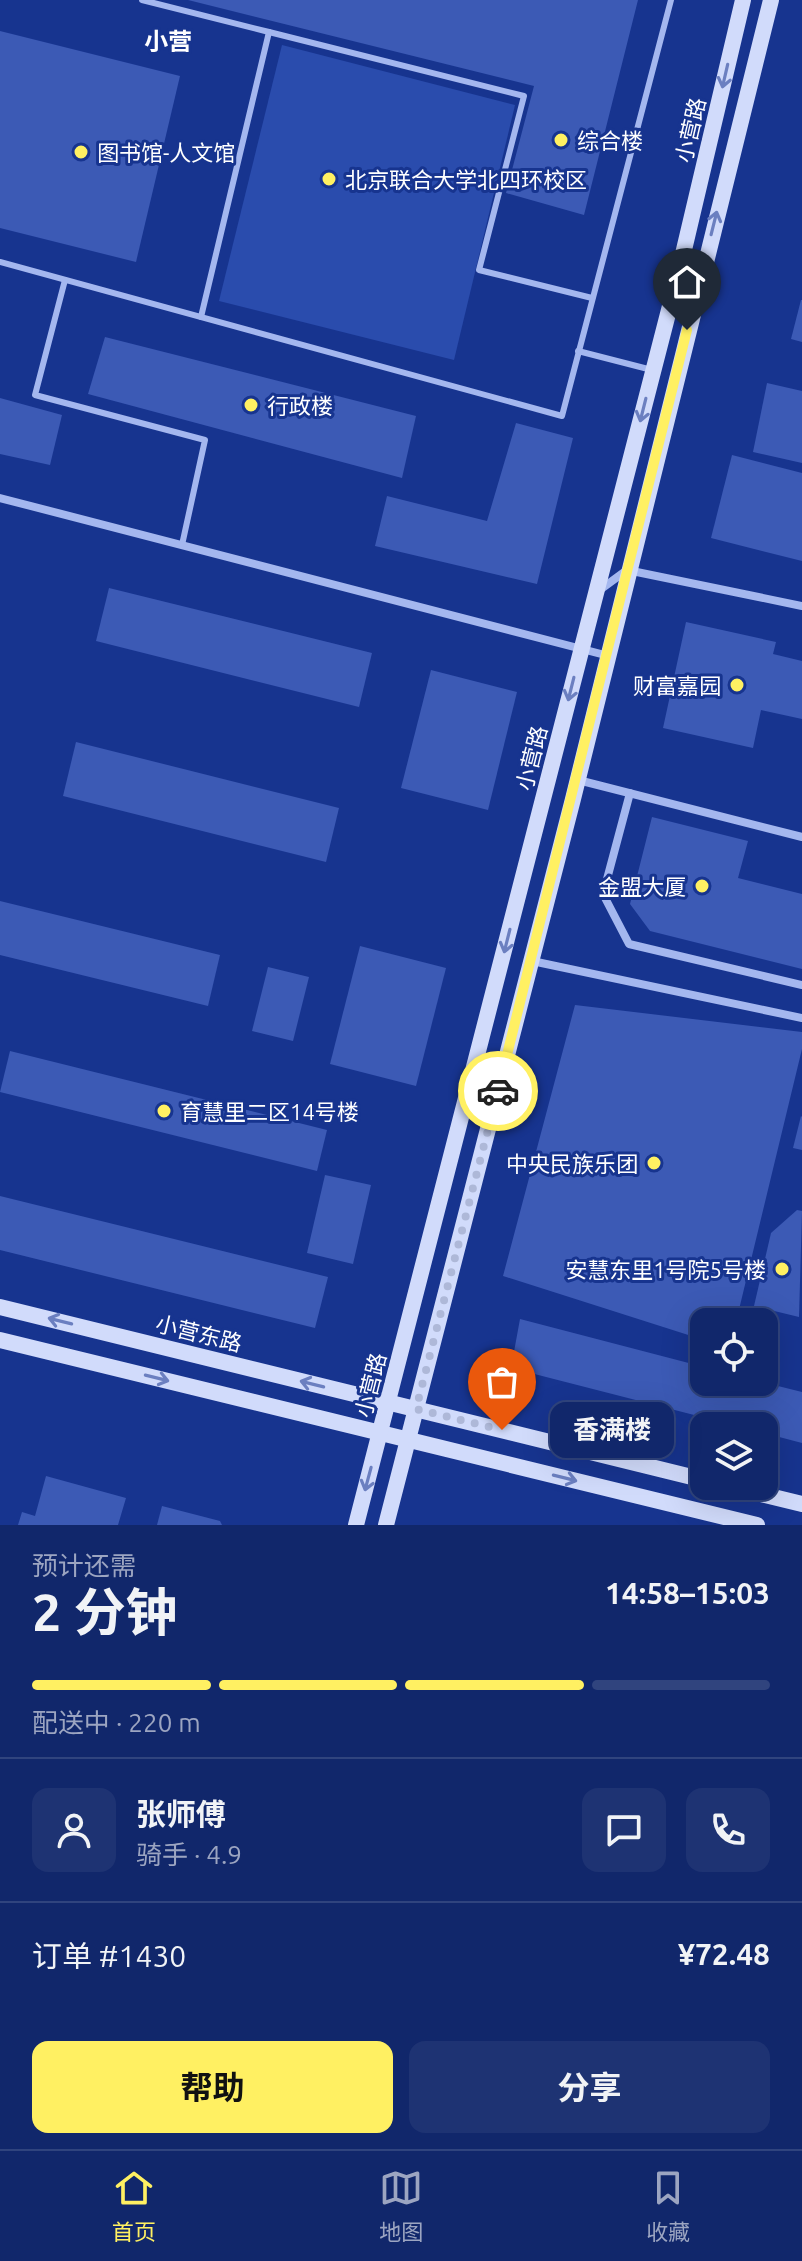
<!DOCTYPE html>
<html lang="zh">
<meta charset="utf-8">
<style>
:root{--surface:#11276b;--page:#1e3373;--text:#f1f3f6;--muted:#9ca5c1;--line:#30447e;--accent:#fff062}
body{margin:0;font-family:Ubuntu,"Noto Sans SC",sans-serif;background:var(--page);color:var(--text);height:100vh;display:flex;flex-direction:column;font-size:30px;white-space:nowrap}
*{box-sizing:border-box;margin:0}
p{font-size:26px;color:var(--muted)}
.icon{flex:none;width:44px;height:44px;fill:none;stroke:currentColor;stroke-width:2;stroke-linecap:round;stroke-linejoin:round}
.map{position:relative;height:1525px;overflow:hidden}
.side{display:flex;flex-direction:column;background:var(--surface);flex:1}
.side>*{flex:none}
.buttons{position:absolute;left:690px;top:1308px;display:grid;gap:16px}
.buttons a{display:grid;place-items:center;width:88px;height:88px;border-radius:16px;background:var(--surface);box-shadow:0 8px 32px #0002,0 0 0 2px var(--line);font-size:40px}
.pin{position:absolute;display:grid;place-items:center;width:68px;height:68px;color:#fff;margin:-82px -34px;border-radius:50% 50% 50% 0;rotate:-45deg;box-shadow:0 0 8px #0007}
.pin .icon{rotate:45deg}
.courier{position:absolute;display:grid;place-items:center;width:80px;height:80px;margin:-40px;border:6px solid #fff062;border-radius:50%;background:#fff;color:#222;box-shadow:0 2px 10px #0007}
.bubble{position:absolute;height:56px;border-radius:16px;background:var(--surface);box-shadow:0 8px 32px #0002,0 0 0 2px var(--line);font-size:26px;font-weight:700;line-height:56px;text-align:center}
.headline em{font-style:normal;font-weight:700}
.headline div{display:flex;flex-direction:column-reverse}
.headline{display:flex;align-items:center;justify-content:space-between;height:136px;padding:0 32px}
h1{font-size:52px;font-weight:700;line-height:60px}
.bar{display:grid;grid-template-columns:repeat(4,1fr);gap:12px 8px;align-content:center;height:96px;padding:0 32px}
.bar i{height:10px;border-radius:6px;background:var(--line)}
.bar .selected{background:var(--accent)}
.bar p{grid-column:span 4}
.line{display:flex;align-items:center;gap:20px;padding:0 32px;border-top:2px solid var(--line)}
.line div{flex:1}
.round{display:grid;place-items:center;flex:none;width:84px;height:84px;border-radius:16px;background:var(--page)}
.primary-button{display:flex;gap:16px;margin-top:auto;padding:16px 32px}
.primary-button a{flex:1;height:92px;border-radius:16px;background:var(--accent);color:#111;font-size:32px;font-weight:700;line-height:92px;text-align:center}
.primary-button a+a{background:var(--page);color:var(--text)}
.tab-bar{display:flex;justify-content:space-around;align-items:center;height:112px;border-top:2px solid var(--line);background:var(--surface);font-size:22px;color:var(--muted)}
.tab-bar a{display:grid;justify-items:center;gap:4px}
.tab-bar .selected{color:var(--accent)}
.map>svg:first-child{display:block}
</style>
<div class="map">
<svg width="802" height="1525" viewBox="0 0 802 1525">
<rect width="100%" height="100%" fill="#17348f"/>
<!-- green -->
<polygon fill="#2a4cad" points="282,45 515,105 454,360 219,301"/>
<!-- building -->
<g fill="#3c5ab5">
<polygon points="188,0 638,0 584,215 506,193 534,86"/>
<polygon points="0,31 180,76 136,262 0,228"/>
<polygon points="801,300 802,300 802,342 791,339"/>
<polygon points="105,337 416,416 402,478 88,394"/>
<polygon points="767,383 802,391 802,463 753,452"/>
<polygon points="0,398 62,415 50,465 0,454"/>
<polygon points="516,423 573,438 537,584 375,546 387,496 487,521"/>
<polygon points="732,455 802,473 802,561 711,538"/>
<polygon points="109,588 372,653 359,707 96,641"/>
<polygon points="686,622 776,642 773,654 802,661 802,719 761,710 753,748 663,728"/>
<polygon points="431,670 517,692 488,810 401,788"/>
<polygon points="76,742 339,808 326,862 63,796"/>
<polygon points="652,817 748,841 738,878 802,894 802,969 650,931 630,904"/>
<polygon points="0,901 220,955 208,1006 0,955"/>
<polygon points="360,946 446,968 416,1086 330,1064"/>
<polygon points="268,967 309,977 293,1041 252,1031"/>
<polygon points="575,1005 802,1032 802,1049 736,1322 704,1322 704,1340 503,1276"/>
<polygon points="10,1051 327,1130 317,1171 0,1092"/>
<polygon points="801,1116 802,1117 802,1150 793,1148"/>
<polygon points="325,1175 371,1185 353,1264 307,1253"/>
<polygon points="0,1196 328,1277 315,1328 0,1250"/>
<polygon points="797,1210 802,1211 799,1317 754,1306 771,1233"/>
<polygon points="520,1319 704,1367 704,1382 762,1382 802,1392 802,1443 764,1433 764,1426 737,1426 511,1368"/>
<polygon points="46,1476 126,1498 118,1525 18,1525 22,1512 35,1516"/>
<polygon points="162,1506 220,1521 222,1525 157,1525"/>
</g>
<g fill="none" stroke-linecap="round" stroke-linejoin="round">
<!-- lane -->
<g stroke="#a4b7ef" stroke-width="6">
<polyline points="142,0 269,32 201,317"/>
<polyline points="269,32 524,96 479,270 592,298"/>
<polyline points="0,262 562,416 671,0"/>
<polyline points="65,280 35,395 205,440 182,545"/>
<polyline points="578,351 652,370"/>
</g>
<!-- street -->
<g stroke="#a4b7ef" stroke-width="8">
<polyline points="0,498 605,655"/>
<polyline points="597,592 627,570 802,606"/>
<polyline points="578,780 802,837"/>
<polyline points="630,793 603,894 629,944 802,985"/>
<polyline points="532,961 802,1018"/>
</g>
<!-- secondary -->
<g stroke="#d1dbfb" stroke-width="16">
<polyline points="0,1307 704,1480"/>
<polyline points="0,1340 757,1525"/>
<polyline points="728,1486 802,1504"/>
<polyline points="356,1525 679,271 743,0"/>
<polyline points="386,1525 573,799 771,0"/>
</g>
</g>
<!-- one-way arrows -->
<defs><path id="oneway-shaft" d="M-6 0H5M1.5-3L5.5 0L1.5 3" fill="none" stroke-width="1.6" stroke-linecap="round" stroke-linejoin="round" transform="scale(2)"/></defs>
<g stroke="#6b7fc0">
<use href="#oneway-shaft" transform="translate(725 76) rotate(103)"/>
<use href="#oneway-shaft" transform="translate(714 223) rotate(-76)"/>
<use href="#oneway-shaft" transform="translate(643 410) rotate(104)"/>
<use href="#oneway-shaft" transform="translate(571 689) rotate(104)"/>
<use href="#oneway-shaft" transform="translate(507 941) rotate(104)"/>
<use href="#oneway-shaft" transform="translate(60 1321) rotate(-166)"/>
<use href="#oneway-shaft" transform="translate(157 1378) rotate(14)"/>
<use href="#oneway-shaft" transform="translate(312 1384) rotate(-166)"/>
<use href="#oneway-shaft" transform="translate(565 1478) rotate(14)"/>
<use href="#oneway-shaft" transform="translate(368 1479) rotate(105)"/>
</g>
<g fill="none" stroke-linecap="round" stroke-linejoin="round">
<!-- done -->
<polyline stroke="#aeb8d8" stroke-width="8" stroke-dasharray="0 14.4" points="498,1091 416,1409 502,1430"/>
<!-- route -->
<polyline stroke="#fff062" stroke-width="10" points="498,1091 687,330"/>
</g>
<!-- markers -->
<g fill="#fff062" stroke="#17348f" stroke-width="3">
<circle cx="561" cy="140" r="8"/>
<circle cx="81" cy="152" r="8"/>
<circle cx="329" cy="179" r="8"/>
<circle cx="251" cy="405" r="8"/>
<circle cx="737" cy="685" r="8"/>
<circle cx="702" cy="886" r="8"/>
<circle cx="164" cy="1111" r="8"/>
<circle cx="654" cy="1163" r="8"/>
<circle cx="782" cy="1269" r="8"/>
</g>
<g text-anchor="middle" dominant-baseline="central" stroke-width="6" stroke-linejoin="round" paint-order="stroke">
<!-- street labels -->
<g font-size="22" fill="#fff" stroke="#17348f">
<text transform="translate(690 130) rotate(-77)">小营路</text>
<text transform="translate(531 758) rotate(-76)">小营路</text>
<text transform="translate(199 1333) rotate(14)">小营东路</text>
<text transform="translate(370 1385) rotate(-76)">小营路</text>
</g>
<!-- poi labels -->
<g font-size="22" fill="#fff" stroke="#17348f" text-anchor="start">
<text x="577" y="140">综合楼</text>
<text x="97" y="152">图书馆-人文馆</text>
<text x="345" y="179">北京联合大学北四环校区</text>
<text x="267" y="405">行政楼</text>
<text x="721" y="685" text-anchor="end">财富嘉园</text>
<text x="686" y="886" text-anchor="end">金盟大厦</text>
<text x="180" y="1111">育慧里二区14号楼</text>
<text x="638" y="1163" text-anchor="end">中央民族乐团</text>
<text x="766" y="1269" text-anchor="end">安慧东里1号院5号楼</text>
</g>
<!-- neighbourhood labels -->
<g font-size="24" font-weight="bold" fill="#fff" stroke="#17348f">
<text x="168" y="41">小营</text>
</g>
</g>
</svg>
<div class="buttons">
<a><svg class="icon" aria-label="locate" viewBox="0 0 24 24"><circle cx="12" cy="12" r="6"/><path d="M12 2v4M12 18v4M2 12h4M18 12h4"/></svg></a>
<a><svg class="icon" aria-label="layers" viewBox="0 0 24 24"><path d="M12 4l9 5-9 5-9-5zM3 14l9 5 9-5"/></svg></a>
</div>
<div class="pin" style="left:502px;top:1430px;background:#ea580c"><svg class="icon" aria-label="bag" viewBox="0 0 24 24"><path d="M5 8h14l-1 12H6zM9 8a3 3 0 0 1 6 0"/></svg></div>
<div class="pin" style="left:687px;top:330px;background:#1f2937"><svg class="icon" aria-label="home" viewBox="0 0 24 24"><path d="M3 11l9-7 9 7M6 9v11h12V9"/></svg></div>
<div class="courier" style="left:498px;top:1091px"><svg class="icon" aria-label="car" viewBox="0 0 24 24"><path d="M5 17H2v-5l4-1 3-4h7l3 4 3 1v5h-3M9 17h6M6 11h13"/><circle cx="7" cy="17" r="2"/><circle cx="17" cy="17" r="2"/></svg></div>
<div class="bubble" style="left:550px;top:1402px;width:124px">香满楼</div>
</div>
<section class="side">
<div class="headline"><div><h1>2 分钟</h1><p>预计还需</p></div><em>14:58–15:03</em></div>
<div class="bar"><i class="selected"></i><i class="selected"></i><i class="selected"></i><i></i><p>配送中 · 220 m</p></div>
<div class="line" style="height:144px"><a class="round"><svg class="icon" aria-label="person" viewBox="0 0 24 24"><circle cx="12" cy="8" r="4"/><path d="M4 21q1-7 8-7t8 7"/></svg></a><div><b>张师傅</b><p>骑手 · 4.9</p></div><a class="round"><svg class="icon" aria-label="chat" viewBox="0 0 24 24"><path d="M4 5h16v11H9l-5 4z"/></svg></a><a class="round"><svg class="icon" aria-label="phone" viewBox="0 0 24 24"><path d="M5 4h4l2 5-3 2q2 4 5 5l2-3 5 2v4C11 20 4 13 5 4z"/></svg></a></div>
<div class="line" style="height:104px"><div>订单 #1430</div><b>¥72.48</b></div>
<div class="primary-button"><a>帮助</a><a>分享</a></div>
</section>
<nav class="tab-bar">
<a class="selected"><svg class="icon" aria-label="home" viewBox="0 0 24 24"><path d="M3 11l9-7 9 7M6 9v11h12V9"/></svg>首页</a>
<a><svg class="icon" aria-label="map" viewBox="0 0 24 24"><path d="M3 6l6-2 6 2 6-2v14l-6 2-6-2-6 2zM9 4v14M15 6v14"/></svg>地图</a>
<a><svg class="icon" aria-label="saved" viewBox="0 0 24 24"><path d="M7 4h10v16l-5-4-5 4z"/></svg>收藏</a>
</nav>
